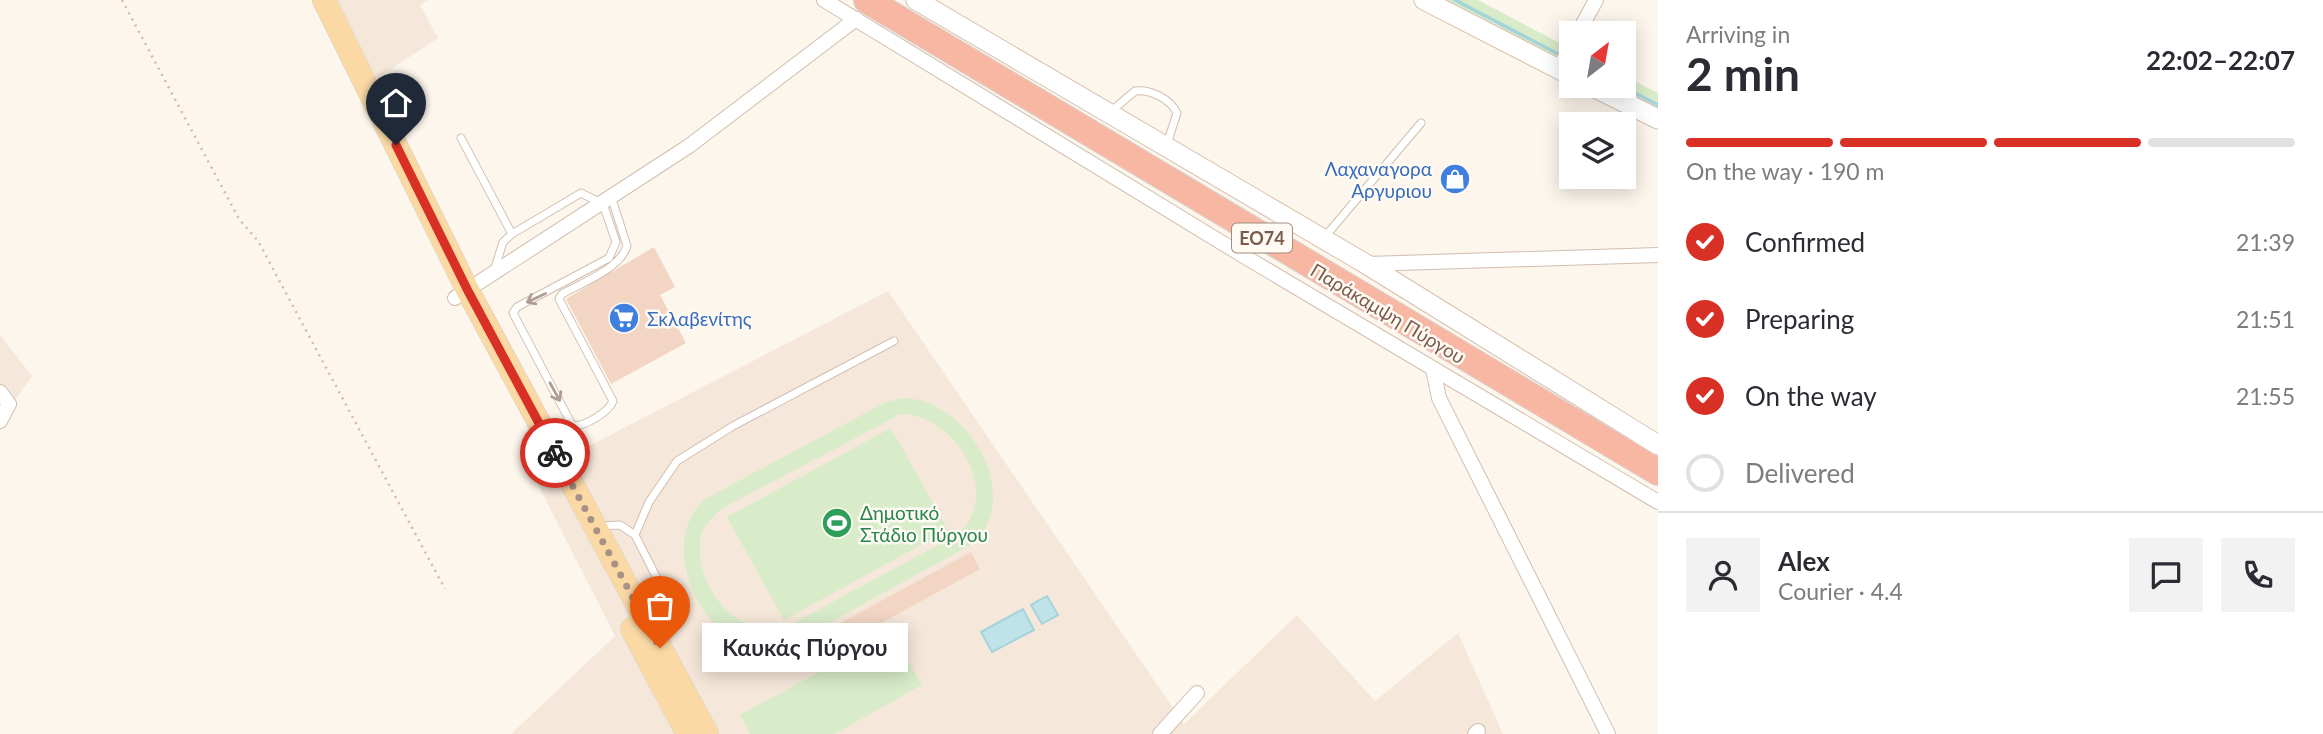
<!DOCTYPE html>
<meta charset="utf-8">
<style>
:root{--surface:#fff;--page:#f2f2f3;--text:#2b2b33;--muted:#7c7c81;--line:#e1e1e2;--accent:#d93025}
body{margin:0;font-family:Lato,sans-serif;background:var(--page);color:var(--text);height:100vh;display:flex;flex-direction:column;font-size:26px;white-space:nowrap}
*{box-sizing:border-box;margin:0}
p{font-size:23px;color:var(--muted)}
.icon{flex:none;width:38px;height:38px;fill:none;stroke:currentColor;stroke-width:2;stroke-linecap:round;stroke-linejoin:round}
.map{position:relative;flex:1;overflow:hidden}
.panel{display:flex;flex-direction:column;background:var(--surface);width:665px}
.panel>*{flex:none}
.needle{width:46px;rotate:31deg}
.buttons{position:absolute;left:1559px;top:21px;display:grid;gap:14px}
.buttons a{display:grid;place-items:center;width:77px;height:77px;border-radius:0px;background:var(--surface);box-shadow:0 4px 18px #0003;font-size:35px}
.pin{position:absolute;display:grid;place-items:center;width:60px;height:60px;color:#fff;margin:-72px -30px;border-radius:50% 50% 50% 0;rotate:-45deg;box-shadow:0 0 7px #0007}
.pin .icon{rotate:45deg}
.courier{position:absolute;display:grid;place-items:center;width:70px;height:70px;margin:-35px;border:5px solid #d93025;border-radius:50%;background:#fff;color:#222;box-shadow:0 2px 9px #0007}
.bubble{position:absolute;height:49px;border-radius:0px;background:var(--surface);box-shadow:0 4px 18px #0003;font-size:23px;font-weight:700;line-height:49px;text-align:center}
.overview em{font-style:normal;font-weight:700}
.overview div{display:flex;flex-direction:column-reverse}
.overview{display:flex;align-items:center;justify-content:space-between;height:119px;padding:0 28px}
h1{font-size:46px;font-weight:700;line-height:52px}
.bar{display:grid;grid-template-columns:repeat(4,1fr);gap:10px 7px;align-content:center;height:84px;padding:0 28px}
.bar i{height:9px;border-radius:5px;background:var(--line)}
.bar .current{background:var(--accent)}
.bar p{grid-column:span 4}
.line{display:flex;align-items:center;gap:18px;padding:0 28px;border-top:2px solid var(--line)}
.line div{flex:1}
.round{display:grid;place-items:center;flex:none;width:74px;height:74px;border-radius:0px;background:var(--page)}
ol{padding:0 28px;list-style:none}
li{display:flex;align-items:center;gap:21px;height:77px}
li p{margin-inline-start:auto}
li .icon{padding:7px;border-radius:50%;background:var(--accent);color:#fff;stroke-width:4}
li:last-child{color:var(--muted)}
li i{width:38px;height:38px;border:4px solid var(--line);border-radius:50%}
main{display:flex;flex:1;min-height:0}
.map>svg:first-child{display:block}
</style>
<main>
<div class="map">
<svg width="1658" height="734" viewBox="0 0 1658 734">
<rect width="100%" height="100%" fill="#fdf6ec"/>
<!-- residential -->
<g fill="#f5e8da">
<polygon points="329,0 428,0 420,5 438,38 370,83"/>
<polygon points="888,291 1184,724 1297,615 1375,701 1458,633 1503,734 511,734 615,636 533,475"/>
<polygon points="0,335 32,376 0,421"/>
</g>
<!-- green -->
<g fill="#d8ecc9" fill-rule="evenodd">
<polygon points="1438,0 1478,0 1571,49 1571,69"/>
<polygon points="1624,76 1658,93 1658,113 1605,86 1624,86"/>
<path d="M904,398c53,1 104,70 85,122 -3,9 -9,16 -15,23l-185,102c-73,27 -141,-95 -84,-146l181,-97zM908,414c51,9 92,77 52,119l-179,97c-48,4 -89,-46 -80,-95 3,-10 12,-18 20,-26l178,-94z"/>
<polygon points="891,428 948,530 784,620 727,517"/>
<polygon points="891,633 922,685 834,734 750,734 740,715"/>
</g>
<!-- water -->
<g fill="#bfe3e8" stroke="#a5d3da" stroke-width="2">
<polygon points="1047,596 1058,615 1042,624 1031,605"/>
<polygon points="1023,609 1034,630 992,652 981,632"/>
</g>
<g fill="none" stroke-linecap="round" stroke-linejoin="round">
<!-- stream -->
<g stroke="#a5d3da" stroke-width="3.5">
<polyline points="1455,0 1560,55"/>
<polyline points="1621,86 1658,105"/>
</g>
</g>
<!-- building -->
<g fill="#f3d5c3">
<polygon points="654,247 675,287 660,295 686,343 611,384 566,299"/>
<polygon points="971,552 980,569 797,669 789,651"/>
</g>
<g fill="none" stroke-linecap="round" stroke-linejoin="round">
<!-- lane casing -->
<g stroke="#d1beb0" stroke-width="9">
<g id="lane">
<path d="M1109,113l26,-22c16,-2 35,8 42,22l-10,31"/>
<polyline points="461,138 512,234"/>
<polyline points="1323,239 1421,123"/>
<path d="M494,271l9,-29 9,-8 69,-41 22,11 13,38 -7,16 -92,49 -4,6 59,112c11,3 37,-13 41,-24l-54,-102 3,-5c19,-11 58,-25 65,-48l-15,-47"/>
<polyline points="599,526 620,525 635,535 662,588 662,601 652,622"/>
<polyline points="635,535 649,502 677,461 733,426 894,341"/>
</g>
</g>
<!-- street casing -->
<g stroke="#d1beb0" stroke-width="16">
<g id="street">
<polyline points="824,0 1242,255 1658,502"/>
<polyline points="1578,33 1596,0"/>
<polyline points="1558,69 1572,45"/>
<polyline points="1367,264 1658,255"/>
<polyline points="455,298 689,146 856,19"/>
<polyline points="1433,369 1439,398 1608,734"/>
<polyline points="0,392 9,404 0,421"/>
<polyline points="1160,734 1197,693"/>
<polyline points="1475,734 1478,731"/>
</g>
</g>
<!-- secondary casing -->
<g stroke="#d6c0b0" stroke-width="21">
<g id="secondary">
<polyline points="916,0 1366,264 1658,445"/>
<polyline points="1424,0 1572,76"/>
<polyline points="1591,86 1658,119"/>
</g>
</g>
<!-- primary casing -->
<g stroke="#dad1cd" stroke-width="24">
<g id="primary">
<polyline points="324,0 468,291 707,734"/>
<polyline points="632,629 688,734"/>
</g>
</g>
<!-- highway casing -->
<g stroke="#dad1cd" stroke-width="28">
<polyline id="highway" points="867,0 1658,472"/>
</g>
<!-- path -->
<polyline stroke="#d9b8a5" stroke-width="2.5" stroke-dasharray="2 5" stroke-linecap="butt" points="122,0 239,219 258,241 445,589"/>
<!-- lane -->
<use href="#lane" stroke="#fff" stroke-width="7"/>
<!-- street -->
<use href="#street" stroke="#fff" stroke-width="14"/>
<!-- secondary -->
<use href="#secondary" stroke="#fff" stroke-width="19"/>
<!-- primary -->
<use href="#primary" stroke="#fbd9a5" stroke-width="23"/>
<!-- highway -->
<use href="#highway" stroke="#f7b7a3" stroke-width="26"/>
</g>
<!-- one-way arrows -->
<defs><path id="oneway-shaft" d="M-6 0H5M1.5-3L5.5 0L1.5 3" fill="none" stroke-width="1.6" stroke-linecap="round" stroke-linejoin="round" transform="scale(1.75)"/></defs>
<g stroke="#af9d94">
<use href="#oneway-shaft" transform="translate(536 298) rotate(155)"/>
<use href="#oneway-shaft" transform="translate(555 392) rotate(61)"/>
</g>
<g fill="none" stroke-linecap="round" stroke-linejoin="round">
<!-- done -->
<polyline stroke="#a89285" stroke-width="7" stroke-dasharray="0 12.6" points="555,453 660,648"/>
<!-- route -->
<polyline stroke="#d93025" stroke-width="9" points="396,145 468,291 555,453"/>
</g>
<!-- icons -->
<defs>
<g id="shop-disc" transform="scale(1.575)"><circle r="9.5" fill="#3f7fe0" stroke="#fffaf3"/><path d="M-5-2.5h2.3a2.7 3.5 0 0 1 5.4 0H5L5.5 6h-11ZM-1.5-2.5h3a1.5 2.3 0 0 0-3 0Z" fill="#fff"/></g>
<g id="supermarket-disc" transform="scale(1.575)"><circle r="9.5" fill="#3f7fe0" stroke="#fffaf3"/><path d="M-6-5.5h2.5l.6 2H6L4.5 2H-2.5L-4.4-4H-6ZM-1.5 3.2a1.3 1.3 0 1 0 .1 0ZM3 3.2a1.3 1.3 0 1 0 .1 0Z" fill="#fff"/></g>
<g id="stadium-disc" transform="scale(1.575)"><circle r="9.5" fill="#2e9e5b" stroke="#fffaf3"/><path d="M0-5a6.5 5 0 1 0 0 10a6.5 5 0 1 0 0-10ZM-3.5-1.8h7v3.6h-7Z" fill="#fff"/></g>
</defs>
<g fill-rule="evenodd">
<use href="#shop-disc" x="1455" y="179"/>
<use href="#supermarket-disc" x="624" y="318"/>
<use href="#stadium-disc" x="837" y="523"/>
</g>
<g text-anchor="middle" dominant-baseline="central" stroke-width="5" stroke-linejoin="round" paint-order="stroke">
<!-- shield labels -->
<rect fill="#fffaf3" stroke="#a28b7f" stroke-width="2" x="1232" y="223.5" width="60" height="29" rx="5"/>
<g font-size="18" font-weight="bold" fill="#7a5c4d">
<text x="1262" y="238">ΕΟ74</text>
</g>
<!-- shop labels -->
<g font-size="19" fill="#366cbe" stroke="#fffaf3" text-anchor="end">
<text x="1432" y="168">Λαχαναγορα<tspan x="1432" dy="22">Αργυριου</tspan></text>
<text x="647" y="318" text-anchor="start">Σκλαβενίτης</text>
</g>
<!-- street labels -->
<g font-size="19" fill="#7a5c4d" stroke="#fffaf3">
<text transform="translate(1388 313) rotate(31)">Παράκαμψη Πύργου</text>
</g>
<!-- leisure labels -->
<g font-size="19" fill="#27864d" stroke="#fffaf3" text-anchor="start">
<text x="860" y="512">Δημοτικό<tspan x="860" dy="22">Στάδιο Πύργου</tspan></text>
</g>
</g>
</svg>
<div class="buttons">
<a><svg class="needle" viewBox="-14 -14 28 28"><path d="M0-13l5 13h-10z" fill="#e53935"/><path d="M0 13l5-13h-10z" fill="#7c7c81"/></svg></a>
<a><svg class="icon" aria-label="layers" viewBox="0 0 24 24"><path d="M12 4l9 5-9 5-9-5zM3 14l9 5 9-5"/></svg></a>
</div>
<div class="pin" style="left:660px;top:648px;background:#ea580c"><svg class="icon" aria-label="bag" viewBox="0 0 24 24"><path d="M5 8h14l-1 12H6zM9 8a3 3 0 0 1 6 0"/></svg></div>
<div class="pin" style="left:396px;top:145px;background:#1f2937"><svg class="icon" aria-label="home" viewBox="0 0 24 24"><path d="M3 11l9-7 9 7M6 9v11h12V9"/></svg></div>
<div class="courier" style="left:555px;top:453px"><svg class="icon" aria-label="bike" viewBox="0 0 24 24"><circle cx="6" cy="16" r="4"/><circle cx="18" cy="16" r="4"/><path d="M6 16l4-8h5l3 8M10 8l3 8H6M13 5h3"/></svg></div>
<div class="bubble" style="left:702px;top:623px;width:206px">Καυκάς Πύργου</div>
</div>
<section class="panel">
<div class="overview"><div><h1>2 min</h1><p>Arriving in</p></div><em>22:02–22:07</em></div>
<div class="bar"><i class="current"></i><i class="current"></i><i class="current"></i><i></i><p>On the way · 190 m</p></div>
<ol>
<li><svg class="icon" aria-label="check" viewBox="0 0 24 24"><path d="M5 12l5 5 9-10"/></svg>Confirmed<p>21:39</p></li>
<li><svg class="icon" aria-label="check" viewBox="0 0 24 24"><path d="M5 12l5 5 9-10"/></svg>Preparing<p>21:51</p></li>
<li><svg class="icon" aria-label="check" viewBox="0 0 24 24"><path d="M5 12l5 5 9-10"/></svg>On the way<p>21:55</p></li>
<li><i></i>Delivered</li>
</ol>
<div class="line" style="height:126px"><a class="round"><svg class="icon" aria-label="person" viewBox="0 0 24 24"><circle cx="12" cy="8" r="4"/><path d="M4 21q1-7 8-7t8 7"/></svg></a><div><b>Alex</b><p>Courier · 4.4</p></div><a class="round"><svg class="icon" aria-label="chat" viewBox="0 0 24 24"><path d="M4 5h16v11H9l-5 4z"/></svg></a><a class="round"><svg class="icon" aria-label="phone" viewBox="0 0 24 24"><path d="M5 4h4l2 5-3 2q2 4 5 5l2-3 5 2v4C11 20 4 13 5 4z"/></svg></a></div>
</section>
</main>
